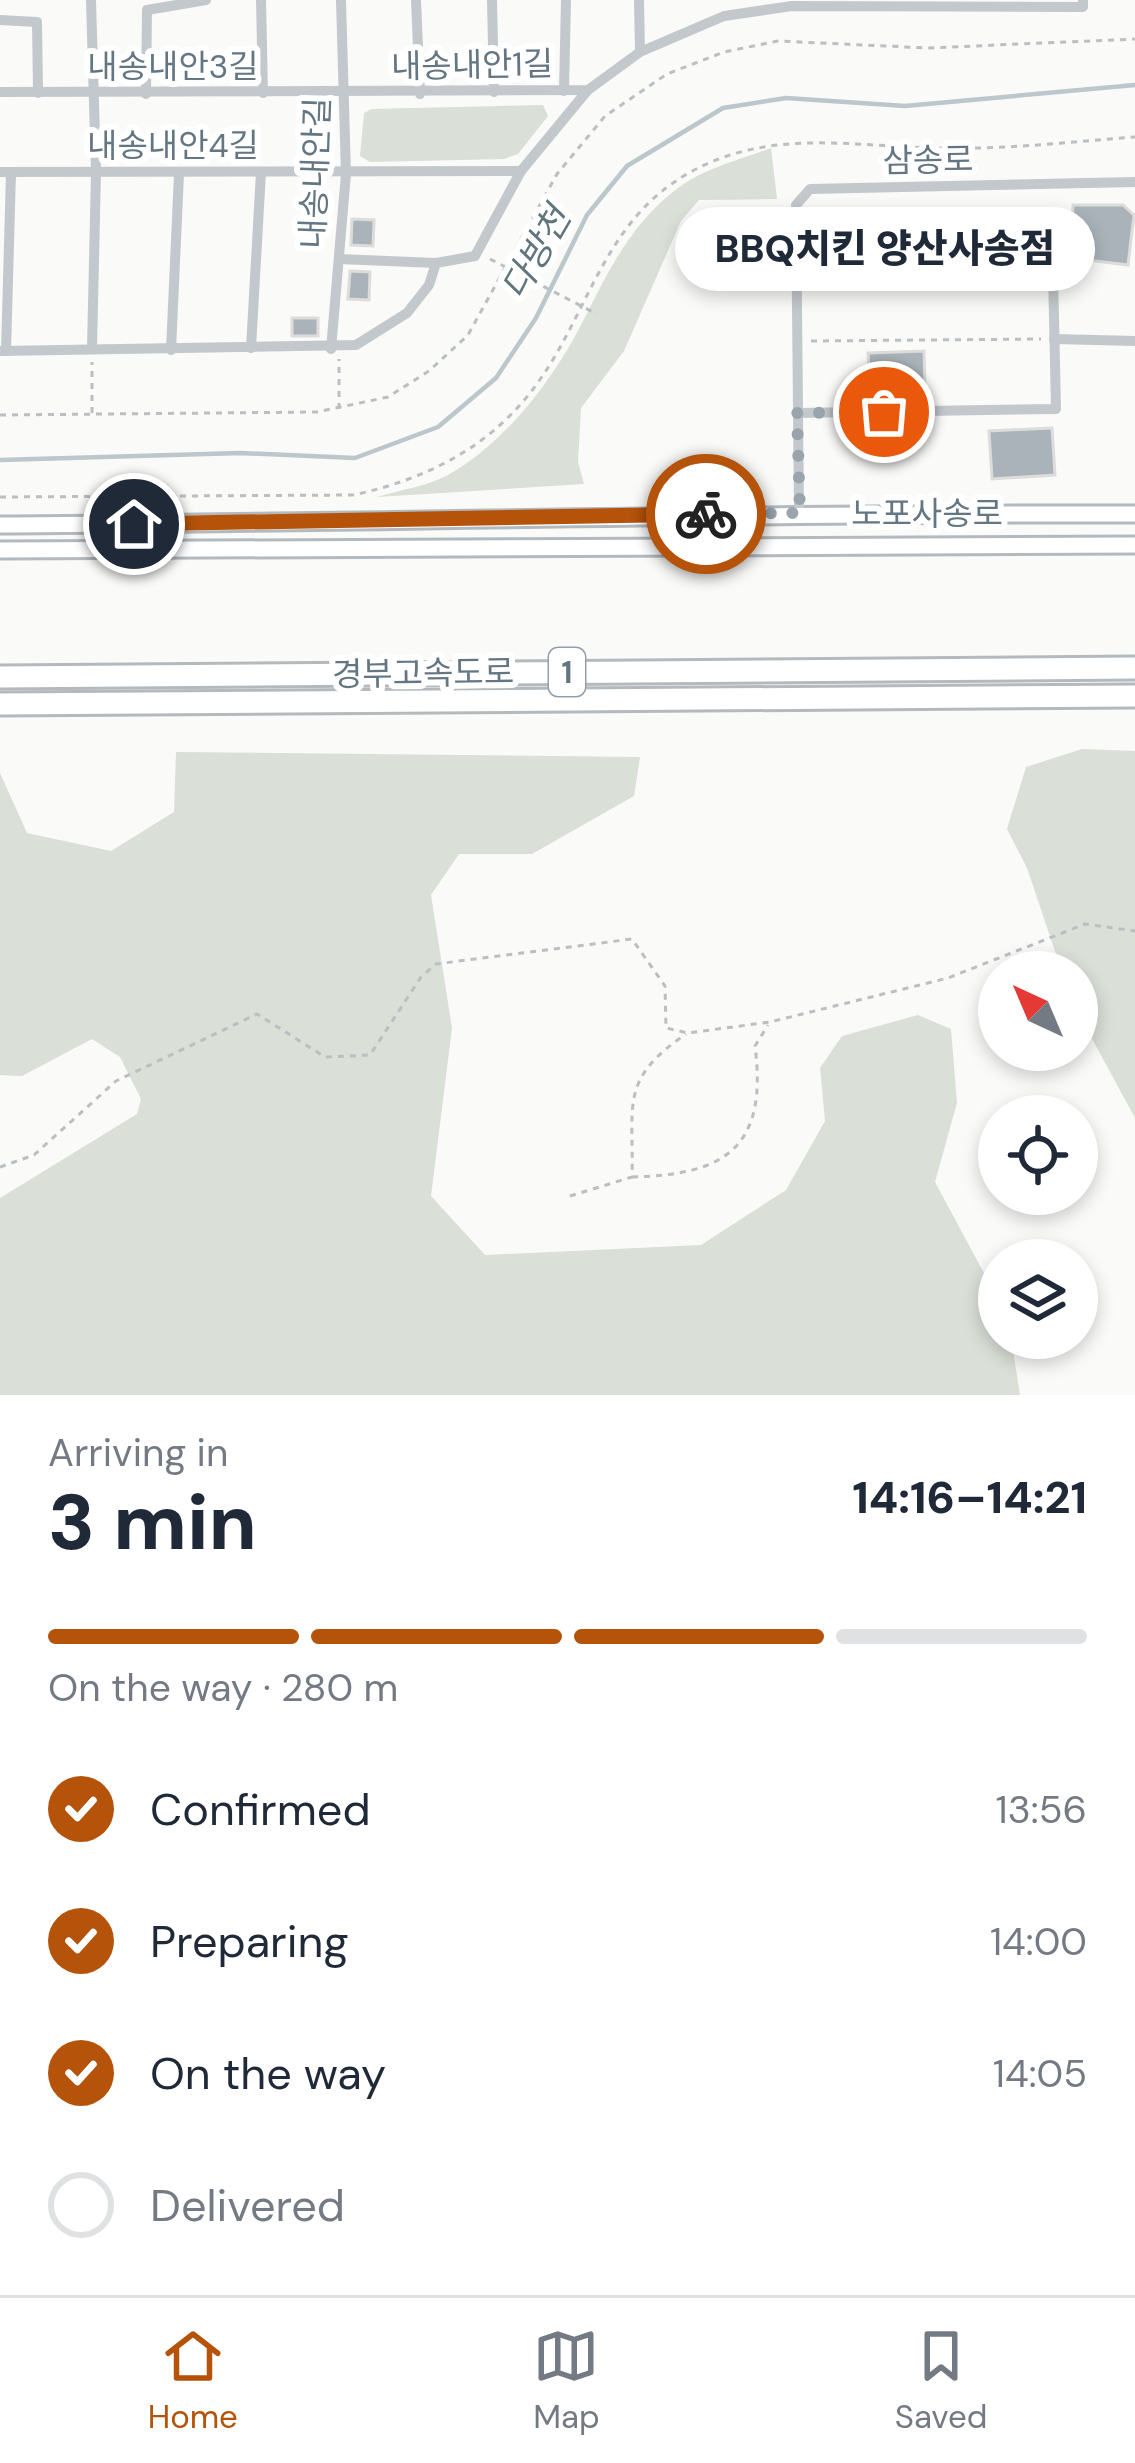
<!DOCTYPE html>
<meta charset="utf-8">
<style>
:root{--surface:#fff;--page:#f2f2f3;--text:#1f2937;--muted:#747a83;--line:#e0e1e3;--accent:#b45309}
body{margin:0;font-family:"DM Sans","Noto Sans KR",sans-serif;background:var(--page);color:var(--text);height:100vh;display:flex;flex-direction:column;font-size:45px;white-space:nowrap}
*{box-sizing:border-box;margin:0}
p{font-size:39px;color:var(--muted)}
.icon{flex:none;width:66px;height:66px;fill:none;stroke:currentColor;stroke-width:2;stroke-linecap:round;stroke-linejoin:round}
.map{position:relative;height:1395px;overflow:hidden}
.drawer{display:flex;flex-direction:column;background:var(--surface);flex:1}
.drawer>*{flex:none}
.needle{width:78px;rotate:316deg}
.buttons{position:absolute;left:978px;top:951px;display:grid;gap:24px}
.buttons a{display:grid;place-items:center;width:120px;height:120px;border-radius:50%;background:var(--surface);box-shadow:0 6px 18px #0003;font-size:60px}
.pin{position:absolute;display:grid;place-items:center;width:102px;height:102px;color:#fff;margin:-51px;border:6px solid #fff;border-radius:50%;box-shadow:0 3px 12px #0007}
.courier{position:absolute;display:grid;place-items:center;width:120px;height:120px;margin:-60px;border:9px solid #b45309;border-radius:50%;background:#fff;color:#222;box-shadow:0 3px 15px #0007}
.bubble{position:absolute;height:84px;border-radius:42px;background:var(--surface);box-shadow:0 6px 18px #0003;font-size:39px;font-weight:800;line-height:84px;text-align:center}
.headline em{font-style:normal;font-weight:800}
.headline div{display:flex;flex-direction:column-reverse}
.headline{display:flex;align-items:center;justify-content:space-between;height:204px;padding:0 48px}
h1{font-size:78px;font-weight:800;line-height:90px}
.bar{display:grid;grid-template-columns:repeat(4,1fr);gap:18px 12px;align-content:center;height:144px;padding:0 48px}
.bar i{height:15px;border-radius:9px;background:var(--line)}
.bar .current{background:var(--accent)}
.bar p{grid-column:span 4}
ol{padding:0 48px;list-style:none}
li{display:flex;align-items:center;gap:36px;height:132px}
li p{margin-inline-start:auto}
li .icon{padding:12px;border-radius:50%;background:var(--accent);color:#fff;stroke-width:4}
li:last-child{color:var(--muted)}
li i{width:66px;height:66px;border:6px solid var(--line);border-radius:50%}
.tabs{display:flex;justify-content:space-around;align-items:center;height:168px;border-top:3px solid var(--line);background:var(--surface);font-size:33px;color:var(--muted)}
.tabs a{display:grid;justify-items:center;gap:6px}
.tabs .current{color:var(--accent)}
.map>svg:first-child{display:block}
</style>
<div class="map">
<svg width="1135" height="1395" viewBox="0 0 1135 1395">
<rect width="100%" height="100%" fill="#fafaf8"/>
<!-- green -->
<g fill="#dadfd7">
<polygon points="543,105 548,116 518,154 504,159 370,162 360,156 364,113 372,109"/>
<path d="M771,148l6,51 -78,1 -18,21 -57,130 -43,57 -3,54 6,22 -207,13c23,-7 51,-11 71,-22 57,-32 105,-95 134,-152 26,-51 48,-99 96,-135 27,-20 61,-28 93,-40z"/>
<polygon points="1082,749 1135,751 1135,1118 1077,1011 1077,972 1062,972 1027,868 1007,829 1026,767"/>
<polygon points="176,752 640,757 634,796 532,854 459,854 431,895 452,1028 431,1196 485,1255 701,1245 786,1190 825,1121 820,1068 842,1036 918,1015 951,1029 957,1103 935,1182 999,1301 999,1338 1011,1338 1020,1395 0,1395 0,1198 137,1114 141,1099 120,1057 92,1039 22,1076 0,1075 0,773 27,833 111,851 174,812"/>
</g>
<g fill="none" stroke-linecap="round" stroke-linejoin="round">
<!-- stream -->
<polyline stroke="#bbc7cb" stroke-width="4.5" points="0,460 240,453 355,458 438,427 496,378 536,318 587,215 627,166 723,108 786,98 905,106 1135,85"/>
</g>
<!-- building -->
<g fill="#aab3b9" stroke="#dcdcda" stroke-width="3">
<polygon points="1073,205 1123,205 1134,215 1128,265 1071,258"/>
<polygon points="352,219 374,220 373,246 351,245"/>
<polygon points="350,271 370,272 369,300 348,299"/>
<rect x="292" y="318" width="26" height="18"/>
<polygon points="924,351 925,390 870,392 868,353"/>
<polygon points="1052,428 1055,475 992,479 989,431"/>
</g>
<g fill="none" stroke-linecap="round" stroke-linejoin="round">
<!-- secondary casing -->
<g stroke="#b3babf" stroke-width="21">
<g id="secondary">
<path d="M0,525c379,-3 756,-12 1135,-11"/>
<polyline points="0,550 1135,545"/>
</g>
</g>
<!-- highway casing -->
<g stroke="#b4b9bd" stroke-width="27">
<g id="highway">
<polyline points="0,677 1135,668"/>
<polyline points="0,704 1135,696"/>
</g>
</g>
<!-- path -->
<g stroke="#bbbfc2" stroke-width="3" stroke-dasharray="6 6" stroke-linecap="butt">
<polyline points="490,259 597,314"/>
<polyline points="811,341 1041,339"/>
<polyline points="339,409 339,359"/>
<polyline points="92,413 92,362"/>
<polyline points="0,415 317,412 388,397 429,371 468,335 557,174 605,116 667,74 724,52 778,41 928,48 1135,39"/>
<path d="M0,497l353,-2c70,-15 132,-45 177,-102 58,-73 70,-169 157,-219 80,-46 161,-28 248,-26 67,2 134,-6 200,-11"/>
<polyline points="0,1167 34,1155 116,1081 257,1014 325,1057 370,1055 421,977 436,964 632,939 665,986 666,1028 688,1033 770,1022 948,978 1085,924 1135,931"/>
<path d="M632,1177c94,-2 136,-30 123,-131l13,-21"/>
<path d="M570,1196l62,-19c2,-74 -13,-97 54,-143"/>
</g>
<!-- street -->
<g stroke="#c3c8cc" stroke-width="10">
<polyline points="91,0 96,172 92,349"/>
<polyline points="261,0 263,93"/>
<polyline points="416,0 420,94"/>
<polyline points="492,0 494,92"/>
<polyline points="639,0 640,52"/>
<polyline points="0,20 37,22 38,93"/>
<polyline points="564,91 566,0"/>
<polyline points="0,92 588,90 640,52 724,16 792,6 1083,7 1083,0"/>
<polyline points="146,94 147,10 206,0"/>
<polyline points="0,172 521,171"/>
<polyline points="339,259 436,263"/>
<polyline points="797,272 1053,273 1056,409 797,413"/>
<polyline points="1054,339 1135,341"/>
<polyline points="251,348 261,172"/>
<polyline points="331,349 346,174 341,0"/>
<polyline points="171,350 179,174"/>
<polyline points="0,351 356,345 407,313 429,285 436,263 475,256 521,171 587,91"/>
<polyline points="6,351 11,173"/>
<polyline points="799,513 796,205 810,189 1135,182"/>
</g>
<!-- secondary -->
<use href="#secondary" stroke="#fff" stroke-width="15"/>
<!-- highway -->
<use href="#highway" stroke="#fff" stroke-width="21"/>
</g>
<g fill="none" stroke-linecap="round" stroke-linejoin="round">
<!-- done -->
<polyline stroke="#99a4ac" stroke-width="12" stroke-dasharray="0 21.6" points="706,514 800,513 797,413 884,412"/>
<!-- route -->
<polyline stroke="#b45309" stroke-width="15" points="134,524 706,514"/>
</g>
<g text-anchor="middle" dominant-baseline="central" stroke-width="12" stroke-linejoin="round" paint-order="stroke">
<!-- shield labels -->
<rect fill="#fff" stroke="#939fa8" stroke-width="3" x="549" y="648" width="36" height="48" rx="9"/>
<g font-size="30" font-weight="bold" fill="#657683">
<text x="567" y="672">1</text>
</g>
<!-- street labels -->
<g font-size="33" fill="#657683" stroke="#fff">
<text transform="translate(472 65) rotate(-1)">내송내안1길</text>
<text x="173" y="66">내송내안3길</text>
<text x="173" y="145">내송내안4길</text>
<text transform="translate(928 160) rotate(-1)">삼송로</text>
<text transform="translate(315 173) rotate(-88)">내송내안길</text>
<text x="927" y="513">노포사송로</text>
<text transform="translate(423 673) rotate(-1)">경부고속도로</text>
</g>
<!-- water labels -->
<g font-size="36" font-style="italic" fill="#60757c" stroke="#fff">
<text transform="translate(536 253) rotate(-60)">다방천</text>
</g>
</g>
</svg>
<div class="buttons">
<a><svg class="needle" viewBox="-14 -14 28 28"><path d="M0-13l5 13h-10z" fill="#e53935"/><path d="M0 13l5-13h-10z" fill="#747a83"/></svg></a>
<a><svg class="icon" aria-label="locate" viewBox="0 0 24 24"><circle cx="12" cy="12" r="6"/><path d="M12 2v4M12 18v4M2 12h4M18 12h4"/></svg></a>
<a><svg class="icon" aria-label="layers" viewBox="0 0 24 24"><path d="M12 4l9 5-9 5-9-5zM3 14l9 5 9-5"/></svg></a>
</div>
<div class="pin" style="left:884px;top:412px;background:#ea580c"><svg class="icon" aria-label="bag" viewBox="0 0 24 24"><path d="M5 8h14l-1 12H6zM9 8a3 3 0 0 1 6 0"/></svg></div>
<div class="pin" style="left:134px;top:524px;background:#1f2937"><svg class="icon" aria-label="home" viewBox="0 0 24 24"><path d="M3 11l9-7 9 7M6 9v11h12V9"/></svg></div>
<div class="courier" style="left:706px;top:514px"><svg class="icon" aria-label="bike" viewBox="0 0 24 24"><circle cx="6" cy="16" r="4"/><circle cx="18" cy="16" r="4"/><path d="M6 16l4-8h5l3 8M10 8l3 8H6M13 5h3"/></svg></div>
<div class="bubble" style="left:675px;top:207px;width:420px">BBQ치킨 양산사송점</div>
</div>
<section class="drawer">
<div class="headline"><div><h1>3 min</h1><p>Arriving in</p></div><em>14:16–14:21</em></div>
<div class="bar"><i class="current"></i><i class="current"></i><i class="current"></i><i></i><p>On the way · 280 m</p></div>
<ol>
<li><svg class="icon" aria-label="check" viewBox="0 0 24 24"><path d="M5 12l5 5 9-10"/></svg>Confirmed<p>13:56</p></li>
<li><svg class="icon" aria-label="check" viewBox="0 0 24 24"><path d="M5 12l5 5 9-10"/></svg>Preparing<p>14:00</p></li>
<li><svg class="icon" aria-label="check" viewBox="0 0 24 24"><path d="M5 12l5 5 9-10"/></svg>On the way<p>14:05</p></li>
<li><i></i>Delivered</li>
</ol>
</section>
<nav class="tabs">
<a class="current"><svg class="icon" aria-label="home" viewBox="0 0 24 24"><path d="M3 11l9-7 9 7M6 9v11h12V9"/></svg>Home</a>
<a><svg class="icon" aria-label="map" viewBox="0 0 24 24"><path d="M3 6l6-2 6 2 6-2v14l-6 2-6-2-6 2zM9 4v14M15 6v14"/></svg>Map</a>
<a><svg class="icon" aria-label="saved" viewBox="0 0 24 24"><path d="M7 4h10v16l-5-4-5 4z"/></svg>Saved</a>
</nav>
